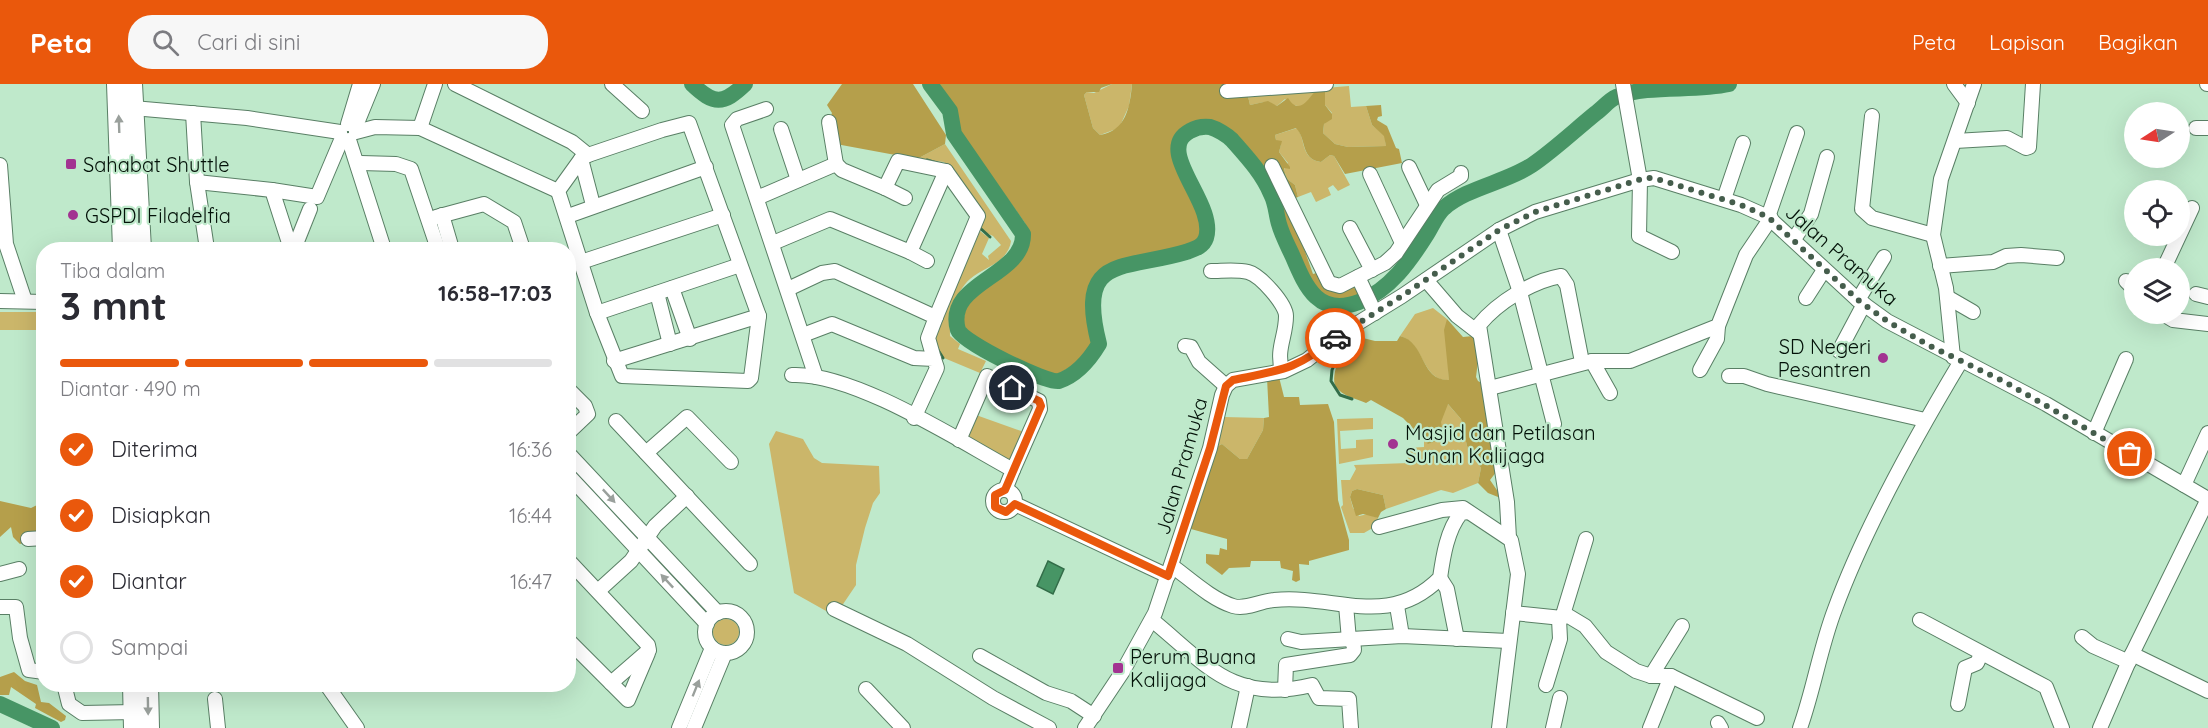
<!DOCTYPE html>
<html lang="id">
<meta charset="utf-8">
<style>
:root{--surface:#fff;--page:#f7f7f7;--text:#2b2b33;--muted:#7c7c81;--line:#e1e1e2;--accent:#ea580c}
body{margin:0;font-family:Quicksand,sans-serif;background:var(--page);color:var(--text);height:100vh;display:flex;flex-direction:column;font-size:22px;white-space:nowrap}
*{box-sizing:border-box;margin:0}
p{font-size:20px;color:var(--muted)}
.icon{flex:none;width:33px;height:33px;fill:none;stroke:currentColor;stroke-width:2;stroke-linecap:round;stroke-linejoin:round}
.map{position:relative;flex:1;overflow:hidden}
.details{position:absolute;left:36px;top:158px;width:540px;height:450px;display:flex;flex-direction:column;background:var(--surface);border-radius:24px;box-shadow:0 6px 24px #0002}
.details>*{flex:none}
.needle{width:39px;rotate:258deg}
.fabs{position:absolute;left:2124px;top:18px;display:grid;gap:12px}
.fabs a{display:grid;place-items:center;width:66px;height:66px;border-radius:50%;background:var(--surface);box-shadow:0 6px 24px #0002;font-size:30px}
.pin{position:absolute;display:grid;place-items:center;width:51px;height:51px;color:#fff;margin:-26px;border:3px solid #fff;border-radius:50%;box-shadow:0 2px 6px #0007}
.courier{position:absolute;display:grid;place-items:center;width:60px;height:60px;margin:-30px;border:4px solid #ea580c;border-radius:50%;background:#fff;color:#222;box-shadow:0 2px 8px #0007}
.headline em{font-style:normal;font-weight:700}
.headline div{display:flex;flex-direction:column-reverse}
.headline{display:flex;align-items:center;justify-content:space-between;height:102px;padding:0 24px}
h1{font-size:39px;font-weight:700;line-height:45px}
.bar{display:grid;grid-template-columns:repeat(4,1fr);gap:9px 6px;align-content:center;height:72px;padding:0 24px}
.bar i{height:8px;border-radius:4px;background:var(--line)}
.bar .on{background:var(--accent)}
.bar p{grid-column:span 4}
ol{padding:0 24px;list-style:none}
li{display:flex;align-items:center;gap:18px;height:66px}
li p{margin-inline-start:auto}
li .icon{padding:6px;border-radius:50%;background:var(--accent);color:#fff;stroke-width:4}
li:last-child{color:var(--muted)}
li i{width:33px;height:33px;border:3px solid var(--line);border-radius:50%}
header{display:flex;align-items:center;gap:36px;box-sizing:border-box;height:84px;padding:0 30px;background:var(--accent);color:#fff}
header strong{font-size:28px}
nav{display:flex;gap:33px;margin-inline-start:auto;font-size:21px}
.search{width:420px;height:54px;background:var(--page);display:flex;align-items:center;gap:15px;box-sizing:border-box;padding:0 21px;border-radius:24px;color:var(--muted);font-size:22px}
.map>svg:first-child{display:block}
</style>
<header>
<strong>Peta</strong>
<div class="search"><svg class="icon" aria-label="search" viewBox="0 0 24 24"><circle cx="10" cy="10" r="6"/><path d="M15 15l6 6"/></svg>Cari di sini</div>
<nav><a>Peta</a><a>Lapisan</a><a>Bagikan</a></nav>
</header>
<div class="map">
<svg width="2208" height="644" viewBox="0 0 2208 644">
<rect width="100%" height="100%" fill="#bfe9cb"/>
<!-- green -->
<g fill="#cbb66a">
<polygon points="1112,0 1132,0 1129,22 1119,44 1100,51 1093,44 1084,11 1087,8 1094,9"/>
<polygon points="1349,2 1351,23 1366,22 1372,41 1385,52 1386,62 1348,63 1335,60 1323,49 1324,40 1332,29 1325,21 1325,4"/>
<polygon points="1318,4 1303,23 1292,21 1285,15 1277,22 1264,18 1250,21 1247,8"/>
<path d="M1297,44c9,11 3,31 24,34l9,-7 4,1 16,29 -12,6 -5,-6 -5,3 3,7 -15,7 -5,-10 -13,5 -3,-12 -9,-7 -2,-11 4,-4 -9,-11 2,-8 -5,-4 -1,-5z"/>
<path d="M945,60l66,97c-3,22 -27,26 -41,38 -15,13 -20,38 -20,57l10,8 -2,5 28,12 -6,12 -36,-15 -11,-17 47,-110 9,7 -7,16 7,6 -1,-4 13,-11 -8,-9 -13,-6 4,-18 -40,-50 -27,-3z"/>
<path d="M1433,224l14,11 2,61c-27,2 -25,-38 -49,-44l15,-22z"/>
<rect x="0" y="228" width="43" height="18"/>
<polygon points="1447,319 1461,335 1467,362 1481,384 1478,399 1453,409 1441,406 1386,425 1383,411 1357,405 1352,407 1350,413 1353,424 1359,432 1368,430 1378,434 1376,442 1364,449 1350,449 1341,423 1343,421 1341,396 1350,396 1356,385 1354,381 1408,379 1407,364 1424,363 1424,355 1429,360"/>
<polygon points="976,331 1024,348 1010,377 966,353"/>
<polygon points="1224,333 1264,334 1263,346 1247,375 1240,375 1222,360 1214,364"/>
<polygon points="1373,334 1373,345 1340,347 1341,365 1356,364 1356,356 1373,355 1373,373 1339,380 1337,335"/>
<polygon points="776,347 803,355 814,374 822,379 879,382 880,409 873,419 865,444 856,481 856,501 835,532 794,509 769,360"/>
<circle cx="726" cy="548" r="13"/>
</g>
<!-- forest -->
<g fill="#b59f4b">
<polygon points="842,0 913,0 946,51 945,60 917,75 836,60 835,33 830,34 832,29 827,21"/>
<path d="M938,0h174l-11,4 -2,4h-12l-3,3 9,33 7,7c26,-4 30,-28 32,-51h99l16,8 3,13 18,-4 9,5 11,-8c12,19 20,0 30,-10h7v17l7,9v5l-8,5 -1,9 12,11 13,3 38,-1 -2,-10 -12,-11 -6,-19 15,-1 1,11 -4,1 -1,3 10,6 9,22 3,1 3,14 -57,11 -11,-18 -4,-1 -9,7c-21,-3 -14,-23 -25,-34l-21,7 1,5 6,1 -3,11 11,15v2l-6,-1 2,10 9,7 3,12 -5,2 3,27 17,48 7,-2 36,17 3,7c-17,5 -32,5 -46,-8 -9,-10 -26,-52 -29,-66 -2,-9 -3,-18 -6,-27 -7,-20 -23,-36 -36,-52 -9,-9 -20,-20 -34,-21 -9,-1 -22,2 -28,10 -29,36 44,76 15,112 -68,20 -126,4 -102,100l-10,15 -26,16c-18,0 -82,-32 -93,-46 -3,-34 20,-37 41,-54 10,-9 17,-19 24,-31l-4,-21 -65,-91 -5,-23z"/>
<path d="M1447,235l16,18 10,-1 7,9 -4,32 2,4 7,4 15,82 -10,13 13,19 -15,-6 -10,-10 3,-15 -14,-22 -6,-27 -13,-15 -7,18 3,16 -16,6 -25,-26 -32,-18 -5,3c-9,-4 -24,-7 -30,-16 -7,-10 8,-47 19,-51l20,5h22l3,-5c26,6 20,45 49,44l-5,-50z"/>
<polygon points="1279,293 1284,313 1299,313 1300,321 1328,320 1334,338 1338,416 1349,456 1349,466 1309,477 1309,481 1299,480 1300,496 1296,498 1292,496 1293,487 1281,484 1280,477 1251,477 1250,483 1229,484 1222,491 1206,479 1206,470 1219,471 1220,464 1227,466 1227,455 1191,445 1214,364 1222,360 1240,375 1247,375 1263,346 1264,334 1269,333 1267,294"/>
<polygon points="1357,405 1383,411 1386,425 1381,428 1378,434 1363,430 1356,432 1350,413 1352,407"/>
<polygon points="0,417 31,424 43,418 43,451 20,460 13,453 11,443 0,453"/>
<polygon points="14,588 25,597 37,601 41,618 49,619 66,632 65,636 61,638 35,624 36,620 11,603 9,611 0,611 0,593"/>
</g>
<!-- water -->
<polygon fill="#479565" stroke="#336d49" stroke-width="1.5" points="1048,477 1064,485 1053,510 1037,502"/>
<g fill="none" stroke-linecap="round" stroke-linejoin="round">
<!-- stream -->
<g stroke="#336d49" stroke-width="3">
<polyline points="927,76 946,82"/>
<polyline points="980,144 990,153"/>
<polyline points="1343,221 1348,242"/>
<polyline points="1348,251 1332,286 1331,297 1340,311 1352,315"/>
<polyline points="938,266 943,274"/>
</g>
<!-- river -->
<g stroke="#479565" stroke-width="16">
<path d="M692,0c22,21 31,21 53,0"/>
<path d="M930,0l20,27 4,23 69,100c1,43 -79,48 -65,96 4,12 89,54 101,51 18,-6 31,-22 40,-37 -23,-90 23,-73 87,-92 8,-3 17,-5 20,-14 11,-35 -53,-87 -16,-107 7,-4 12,-5 20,-4 7,2 17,8 22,13 15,17 30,33 39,54 5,9 5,20 8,30 3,11 9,22 14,33 13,31 26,60 66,45 31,-12 51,-41 68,-68 5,-8 10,-20 17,-26 22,-20 63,-26 88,-43 22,-15 43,-35 64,-52 7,-5 13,-13 20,-16 34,-13 77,-5 113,-13"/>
<polyline points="0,620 52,644"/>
</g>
<!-- minor casing -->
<g stroke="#597f65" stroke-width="16">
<g id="minor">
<polyline points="455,0 572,58 588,71"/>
<polyline points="612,0 642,27"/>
<polyline points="1623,0 1640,96 1639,152 1672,168"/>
<polyline points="1954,0 1968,19"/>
<polyline points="2207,0 2208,0"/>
<polyline points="1227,7 1326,0"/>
<polyline points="133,24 247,34 340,48"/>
<polyline points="766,25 737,35 732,41 816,293"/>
<polyline points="193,29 197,98 207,165"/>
<polyline points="1872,32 1862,125 1872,134 1933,151"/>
<polyline points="829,38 836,80"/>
<polygon points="689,39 759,232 751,294 748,297 622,292 597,229 558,107 581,75 588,71 662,46"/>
<polyline points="348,40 360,0"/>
<polyline points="355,44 373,0"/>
<polyline points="420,44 435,0"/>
<polyline points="2196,44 2208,44"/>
<polyline points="781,45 798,96"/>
<polyline points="356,48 375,43 420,44 558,107"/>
<polyline points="349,56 384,165"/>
<polyline points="1955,57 2007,54 2026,64 2029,63 2033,0"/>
<polyline points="581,75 593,121"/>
<polyline points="361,79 396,80 411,85 438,165"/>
<polyline points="0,81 6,160 25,217"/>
<polyline points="1272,82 1329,199 1340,202 1385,179 1396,169 1438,106 1461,92 1461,89"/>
<polyline points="1409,83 1427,121"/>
<polyline points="1370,90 1402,159"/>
<polyline points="197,98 272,106 291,165"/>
<polyline points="885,104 905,114"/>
<polyline points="272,106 317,113 342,54"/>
<polyline points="757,114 836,80 842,86 885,104 898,77 946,87 978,132 936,233"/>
<polyline points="1724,115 1743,59"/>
<polyline points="442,131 452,165"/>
<polyline points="568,132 706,83"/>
<polyline points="436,133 484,120 514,138 523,165"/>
<polyline points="1768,133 1797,49"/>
<polyline points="1350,144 1372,186"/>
<polyline points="1499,146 1520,208 1554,340"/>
<polyline points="1794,155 1811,130 1827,73"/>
<polyline points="773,159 830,135 910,168 946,87"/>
<polyline points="294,165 310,125"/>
<polyline points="910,168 927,177"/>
<polyline points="581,178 723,131"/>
<polyline points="1940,182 1993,178 2006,172 2021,171 2057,174"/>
<polyline points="2164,184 2192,124"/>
<path d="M1211,187c11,0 26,-2 37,1 12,3 38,32 38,44 0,21 -10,32 -4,55"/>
<polyline points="1358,193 1375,229"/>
<polyline points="1426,196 1457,232 1479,249"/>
<polyline points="2126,197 2134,205"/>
<polyline points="672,204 690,255"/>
<polyline points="788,205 822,189 835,187 931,231 936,233 928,254 934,275"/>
<polyline points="657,209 670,260"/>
<polyline points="2196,210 2208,213"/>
<polyline points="1947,213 1973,228"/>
<polyline points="1806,214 1824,186"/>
<polyline points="1858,216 1884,173"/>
<polyline points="0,217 44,218"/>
<polyline points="597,229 740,181"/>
<polyline points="2163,230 2173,236 2208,240"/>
<polyline points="803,251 832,240 914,274 934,275 937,284 914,334"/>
<polyline points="1185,262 1191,263 1199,278 1226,302"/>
<polyline points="1839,267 1864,220"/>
<polyline points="1953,273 1946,204 1933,151 1941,95 1974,0"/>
<polyline points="614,277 759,232"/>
<polyline points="1592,277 1630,277 1718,242 1746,171 1771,134"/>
<polyline points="1700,286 1717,255 1718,242"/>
<path d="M792,291c61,-3 166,65 221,95l-8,20"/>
<polyline points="1729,292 1744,292 1767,300 1925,336"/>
<polyline points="1490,304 1592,277 1610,309"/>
<polyline points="568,305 585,322 588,330 568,349"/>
<polyline points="616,337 750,480"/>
<polyline points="2094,349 2126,275"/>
<polyline points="959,356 987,292 1039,317 1040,325 1013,386"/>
<polyline points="568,369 718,529"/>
<polyline points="646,369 687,333 731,378"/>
<polyline points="568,391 707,540"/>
<polyline points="2184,401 2208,349"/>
<circle cx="1004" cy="417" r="11"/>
<polyline points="2208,415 2132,570 2208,607"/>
<polyline points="1015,420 1168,492"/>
<polyline points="1379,443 1442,426 1463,424 1511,456 1518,490 1499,644"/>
<path d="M1509,454l-2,-36 -28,-177c19,-23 53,-44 82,-49l6,9 15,77"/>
<polyline points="28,455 44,454"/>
<polyline points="568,476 648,561 649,566 611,599 568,556"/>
<path d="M1172,482c18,13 39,33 61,40 13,4 27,-5 41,-6 62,-6 114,30 166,-22 3,-21 7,-48 21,-65l7,-1"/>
<polyline points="0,490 19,485"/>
<polyline points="1440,494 1447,505 1457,555"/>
<polyline points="598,507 631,477 655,442 687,412"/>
<polyline points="1346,521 1349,556"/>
<polyline points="1397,522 1402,552"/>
<polyline points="0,523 16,523 20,554 29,586 44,588"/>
<polyline points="834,525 907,560 993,614 1049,644"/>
<circle cx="726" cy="548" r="21"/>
<polyline points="1513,529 1562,534 1586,455"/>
<polyline points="1565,530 1585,542 1606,568 1636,587 1651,592 1671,592 1757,634"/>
<path d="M1152,536c55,45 81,84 160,65l7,13 30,1 2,29"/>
<polyline points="1920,536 2046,603 2062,644"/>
<polyline points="2082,553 2093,562 2129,578"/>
<polyline points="1288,555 1301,558 1402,552 1508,557"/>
<polyline points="980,572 1046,609 1071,617 1094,632"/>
<polyline points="1651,592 1682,542"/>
<polyline points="611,599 628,616 648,569"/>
<polyline points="64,600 69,620 82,629 134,628"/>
<polyline points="326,600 357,644"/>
<polyline points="1546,601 1560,555 1559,535"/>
<polyline points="866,605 903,644"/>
<polyline points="1285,606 1286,581 1350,571 1354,566 1353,555"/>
<polyline points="215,615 218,644"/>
<polyline points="1958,620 1965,584 1977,579 1981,570"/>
<polyline points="1718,639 1721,644"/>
<polyline points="679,644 712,564"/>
<polyline points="694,644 725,569"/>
<polyline points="1085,644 1123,587 1155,529 1210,364 1222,311 1226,302 1233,296 1284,287 1307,276 1337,252 1402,212 1499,146 1535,128 1640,96 1654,94 1741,121 1768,133 1858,216 1887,237 2046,320 2208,415"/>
<polyline points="1239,644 1248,602"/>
<polyline points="1553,644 1560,614"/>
<polyline points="1650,644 1671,592"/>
<path d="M1800,644c14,-39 20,-80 35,-119 30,-82 81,-173 126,-248"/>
<polyline points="2100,644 2132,570"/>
</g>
</g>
<!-- highway casing -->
<g stroke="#597f65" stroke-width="22">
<g id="highway">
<polyline points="117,0 123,165"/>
<polyline points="132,0 141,165"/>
<polyline points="133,600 134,644"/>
<polyline points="148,600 149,644"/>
</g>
</g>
<!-- minor -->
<use href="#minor" stroke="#fff" stroke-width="14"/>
<!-- highway -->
<use href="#highway" stroke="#fff" stroke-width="20"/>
</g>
<!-- one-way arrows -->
<defs><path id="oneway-solid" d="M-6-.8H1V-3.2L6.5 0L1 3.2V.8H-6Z" transform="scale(1.5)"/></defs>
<g fill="#9aa09c">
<use href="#oneway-solid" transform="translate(119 40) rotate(-92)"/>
<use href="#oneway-solid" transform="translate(609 412) rotate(47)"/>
<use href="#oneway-solid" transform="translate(667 497) rotate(-133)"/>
<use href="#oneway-solid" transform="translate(696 604) rotate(-68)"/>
<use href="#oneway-solid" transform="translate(148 622) rotate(89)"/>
</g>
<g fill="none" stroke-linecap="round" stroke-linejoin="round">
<!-- done -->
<polyline stroke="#455d4c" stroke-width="6" stroke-dasharray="0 10.8" points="1335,254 1402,212 1499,146 1535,128 1645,94 1654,94 1741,121 1768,133 1858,216 1887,237 1928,261 2005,298 2130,370"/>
<!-- route -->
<path stroke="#ea580c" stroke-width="8" d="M1012,304l27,13 2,5 -36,84 -10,5v12l11,5 9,-8 153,72 42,-128 16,-62 7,-6c49,-10 63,-10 102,-42"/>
</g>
<!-- markers -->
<g fill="#a23391" stroke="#bfe9cb" stroke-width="2">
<rect x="65" y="74" width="12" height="12" rx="3"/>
<circle cx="73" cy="131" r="6"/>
<circle cx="1883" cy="274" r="6"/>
<circle cx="1393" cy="360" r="6"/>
<rect x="1112" y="578" width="12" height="12" rx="3"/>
</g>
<g text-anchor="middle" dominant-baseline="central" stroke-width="4.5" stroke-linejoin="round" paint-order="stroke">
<!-- poi labels -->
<g font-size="20" fill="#031108" stroke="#bfe9cb" text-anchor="start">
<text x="83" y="80">Sahabat Shuttle</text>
<text x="85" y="131">GSPDI Filadelfia</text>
<text x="1871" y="262" text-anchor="end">SD Negeri<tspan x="1871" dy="23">Pesantren</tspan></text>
<text x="1405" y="348">Masjid dan Petilasan<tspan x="1405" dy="23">Sunan Kalijaga</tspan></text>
<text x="1130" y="572">Perum Buana<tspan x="1130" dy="23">Kalijaga</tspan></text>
</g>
<!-- street labels -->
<g font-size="20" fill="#031108" stroke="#bfe9cb">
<text transform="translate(1842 171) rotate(41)">Jalan Pramuka</text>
<text transform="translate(1181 382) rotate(-74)">Jalan Pramuka</text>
</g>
</g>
</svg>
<div class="fabs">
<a><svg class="needle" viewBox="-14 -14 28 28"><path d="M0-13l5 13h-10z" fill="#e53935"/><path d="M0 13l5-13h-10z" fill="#7c7c81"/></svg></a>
<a><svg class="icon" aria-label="locate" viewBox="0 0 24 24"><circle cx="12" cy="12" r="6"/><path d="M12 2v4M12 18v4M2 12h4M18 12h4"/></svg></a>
<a><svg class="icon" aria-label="layers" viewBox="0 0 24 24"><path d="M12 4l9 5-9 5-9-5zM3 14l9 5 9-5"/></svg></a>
</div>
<div class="pin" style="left:2130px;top:370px;background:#ea580c"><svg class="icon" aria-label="bag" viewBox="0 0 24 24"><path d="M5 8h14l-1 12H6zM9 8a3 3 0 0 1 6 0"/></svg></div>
<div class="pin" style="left:1012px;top:304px;background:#1f2937"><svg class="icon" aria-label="home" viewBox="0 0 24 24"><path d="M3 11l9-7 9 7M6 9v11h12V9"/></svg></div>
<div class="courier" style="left:1335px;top:254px"><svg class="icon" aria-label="car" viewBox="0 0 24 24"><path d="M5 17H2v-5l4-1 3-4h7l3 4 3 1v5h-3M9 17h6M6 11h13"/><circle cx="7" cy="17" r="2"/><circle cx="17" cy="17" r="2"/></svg></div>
<section class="details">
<div class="headline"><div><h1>3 mnt</h1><p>Tiba dalam</p></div><em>16:58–17:03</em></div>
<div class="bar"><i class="on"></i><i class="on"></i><i class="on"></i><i></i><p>Diantar · 490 m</p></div>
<ol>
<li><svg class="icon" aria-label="check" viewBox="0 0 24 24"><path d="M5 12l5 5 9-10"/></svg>Diterima<p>16:36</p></li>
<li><svg class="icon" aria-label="check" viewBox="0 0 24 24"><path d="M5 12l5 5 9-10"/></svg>Disiapkan<p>16:44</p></li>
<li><svg class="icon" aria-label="check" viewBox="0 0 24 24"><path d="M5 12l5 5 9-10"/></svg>Diantar<p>16:47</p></li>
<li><i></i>Sampai</li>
</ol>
</section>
</div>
